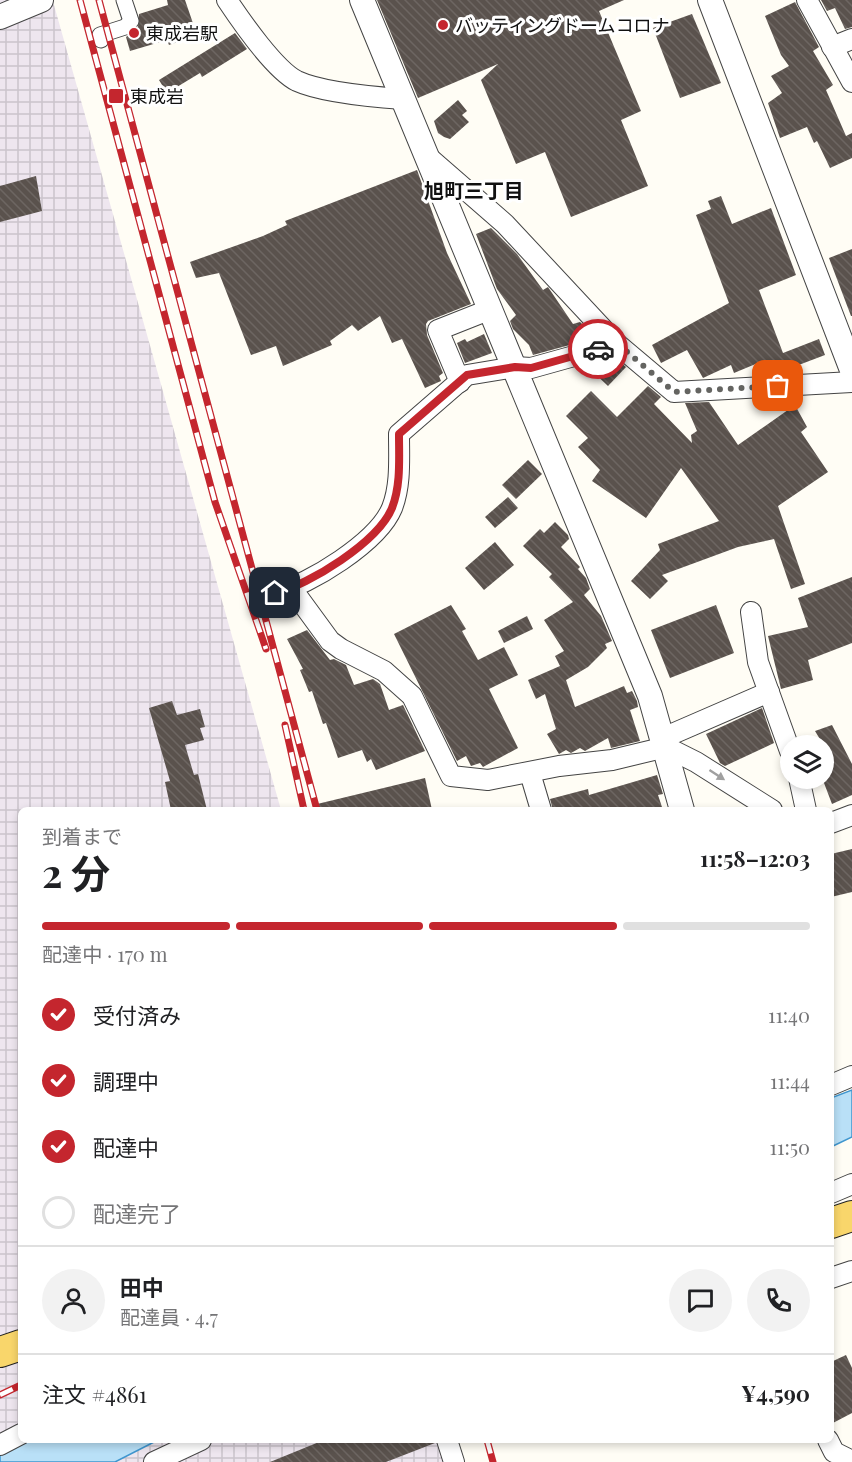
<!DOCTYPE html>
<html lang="ja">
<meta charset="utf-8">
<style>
:root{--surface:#fff;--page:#f2f2f2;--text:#202124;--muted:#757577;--line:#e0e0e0;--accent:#c4262e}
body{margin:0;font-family:"Playfair Display","Noto Sans JP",serif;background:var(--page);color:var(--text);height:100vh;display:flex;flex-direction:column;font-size:22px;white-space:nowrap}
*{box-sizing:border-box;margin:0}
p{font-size:20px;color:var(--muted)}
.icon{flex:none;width:33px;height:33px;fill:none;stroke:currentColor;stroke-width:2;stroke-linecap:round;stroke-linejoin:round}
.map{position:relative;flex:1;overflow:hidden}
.details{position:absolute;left:18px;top:807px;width:816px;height:636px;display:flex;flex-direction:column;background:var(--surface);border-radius:9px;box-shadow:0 3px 9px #0003}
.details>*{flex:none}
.fabs{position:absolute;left:780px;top:735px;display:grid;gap:12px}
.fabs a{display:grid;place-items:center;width:54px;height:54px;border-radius:50%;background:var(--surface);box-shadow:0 3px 9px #0003;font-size:30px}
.pin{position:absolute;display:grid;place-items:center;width:51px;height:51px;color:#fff;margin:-26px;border-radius:12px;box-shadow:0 3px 9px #0006}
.courier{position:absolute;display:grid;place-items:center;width:60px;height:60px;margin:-30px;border:4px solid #c4262e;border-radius:50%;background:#fff;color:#222;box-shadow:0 2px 8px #0007}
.summary em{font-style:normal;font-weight:700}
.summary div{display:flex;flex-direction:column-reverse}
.summary{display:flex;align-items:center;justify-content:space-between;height:102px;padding:0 24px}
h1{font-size:39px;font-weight:700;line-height:45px}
.bar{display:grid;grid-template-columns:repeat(4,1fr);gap:9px 6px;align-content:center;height:72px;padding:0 24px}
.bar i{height:8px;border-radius:4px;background:var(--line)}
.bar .current{background:var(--accent)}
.bar p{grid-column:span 4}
.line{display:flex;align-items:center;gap:15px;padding:0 24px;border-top:2px solid var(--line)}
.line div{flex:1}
.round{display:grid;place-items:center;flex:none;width:63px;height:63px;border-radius:32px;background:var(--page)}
ol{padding:0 24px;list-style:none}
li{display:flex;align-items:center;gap:18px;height:66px}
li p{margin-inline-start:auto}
li .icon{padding:6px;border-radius:50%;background:var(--accent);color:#fff;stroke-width:4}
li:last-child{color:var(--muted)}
li i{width:33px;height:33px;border:3px solid var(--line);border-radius:50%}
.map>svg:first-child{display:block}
</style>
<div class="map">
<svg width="852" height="1462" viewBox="0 0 852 1462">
<defs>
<pattern id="industrial-grid" width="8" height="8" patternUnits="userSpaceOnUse" patternTransform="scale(1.5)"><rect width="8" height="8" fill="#eee6ef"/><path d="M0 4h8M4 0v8" fill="none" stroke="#cbc4cc"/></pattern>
<pattern id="building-back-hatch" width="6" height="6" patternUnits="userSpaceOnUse" patternTransform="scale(1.5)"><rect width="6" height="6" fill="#5a524d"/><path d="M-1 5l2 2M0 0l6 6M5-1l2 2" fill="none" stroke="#6d6662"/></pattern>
</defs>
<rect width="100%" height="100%" fill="#fffdf5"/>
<!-- industrial -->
<g fill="url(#industrial-grid)">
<polygon points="0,0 53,0 54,5 281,810 21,810 21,1440 0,1452"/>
<polygon points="158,1440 451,1440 457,1462 115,1462"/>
</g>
<!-- water -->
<g fill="#b9e0f7" stroke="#3f96cf" stroke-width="1.5">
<polygon points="852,1090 852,1137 831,1147 831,1098"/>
<polygon points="23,1440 158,1440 115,1462 0,1462 0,1452"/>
</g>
<!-- building -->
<g fill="url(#building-back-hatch)">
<polygon points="167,0 185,0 197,35 169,45 167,40 130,51 126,37 138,27 139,14 168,5"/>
<polygon points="377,0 624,0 599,11 641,111 621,120 648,186 571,217 545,152 516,164 481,80 498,64 418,98"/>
<polygon points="821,0 852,0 852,27 845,29 835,8 827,11"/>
<polygon points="795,2 819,47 813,51 833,85 826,90 846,136 852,133 852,158 830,168 817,141 814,143 807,127 780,138 768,103 782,93 771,76 789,66 781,55 765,16"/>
<polygon points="692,14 721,83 680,98 653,28"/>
<polygon points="235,33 247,49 202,77 200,73 167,93 159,80"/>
<polygon points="458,100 467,111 462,115 469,122 450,139 444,137 438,133 434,121"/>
<polygon points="417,170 447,253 471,304 428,321 426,324 427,335 443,373 439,376 441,381 425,388 402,339 392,343 380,316 358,331 352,325 330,341 332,345 283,366 276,346 251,355 219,273 196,278 190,262 263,236 287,225 285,221"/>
<polygon points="36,176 42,211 0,222 0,186"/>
<polygon points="721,196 732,224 771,208 796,275 759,290 783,353 819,339 825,355 775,374 763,375 758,363 734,373 731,365 703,378 687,350 661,363 652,345 729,303 696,215 711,209 708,201"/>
<polygon points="491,228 517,254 543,290 548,287 550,290 573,324 580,322 584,326 588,340 533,355 529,345 513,329 510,321 516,315 497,289 476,234"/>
<polygon points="852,249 852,316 851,316 829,258"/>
<polygon points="484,334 492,353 465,363 457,343 465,339 467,342"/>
<polygon points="614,357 626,367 608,386 592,371 602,361"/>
<polygon points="648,386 661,397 654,404 692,443 691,435 697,431 685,403 709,402 738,445 795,405 807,427 801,432 828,472 778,506 805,584 791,589 774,539 738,547 662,575 668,581 650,599 631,581 660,550 658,544 719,521 681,468 646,518 592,481 600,470 578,447 588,438 566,416 591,391 617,417"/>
<polygon points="528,460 542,474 516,499 502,485"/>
<polygon points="508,497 518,508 495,528 485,517"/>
<polygon points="555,522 568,535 569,539 561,547 580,567 578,569 586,578 590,589 584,595 601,616 612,641 605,644 607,648 588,667 566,680 575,707 624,686 627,693 632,691 637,701 638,707 630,710 640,741 611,748 608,738 585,751 580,748 571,753 566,750 559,754 547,734 556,729 545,694 536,699 528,680 560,666 555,656 564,651 544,620 573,602 549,577 552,574 523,546 540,529 544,533"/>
<polygon points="495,542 514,565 484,590 465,568"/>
<polygon points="852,577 852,643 808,660 813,680 781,689 768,636 808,627 798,598"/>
<polygon points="451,605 466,629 462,631 478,660 504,647 518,675 489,689 518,748 483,767 480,763 471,766 466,756 457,761 394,634"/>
<polygon points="716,605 734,653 670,678 651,630"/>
<polygon points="527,616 533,629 504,643 498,631"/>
<polygon points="307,630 330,660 334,659 346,665 354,685 373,679 380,684 389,710 403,705 425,751 376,770 371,759 367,762 362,750 338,758 326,723 323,724 312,691 309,692 300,670 303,669 287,639"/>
<polygon points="172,701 177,715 200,709 205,727 200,728 204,740 185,745 194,775 198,774 207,810 171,810 165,782 170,781 149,708"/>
<polygon points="762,708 774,743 725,766 720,763 706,734"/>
<polygon points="832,725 852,764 852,795 832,804 824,783 824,746 815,731"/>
<polygon points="657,775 663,794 658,795 663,810 553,810 550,799 588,789 589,795"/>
<polygon points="425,778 432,810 314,810 313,805"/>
<polygon points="852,849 852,892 831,897 831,854"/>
<polygon points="846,1355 852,1368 852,1413 831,1424 831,1362"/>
<polygon points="324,1440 435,1440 435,1443 386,1462 270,1462"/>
</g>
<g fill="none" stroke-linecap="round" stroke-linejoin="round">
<!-- pedestrian casing -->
<g stroke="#444" stroke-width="17">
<polyline id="pedestrian" points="101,40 100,35 125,27 131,21 124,0"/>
</g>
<!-- minor casing -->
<g stroke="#444" stroke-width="22">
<g id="minor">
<path d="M227,0c14,21 48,70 70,81 26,12 77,16 106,18"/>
<polyline points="807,0 852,82"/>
<polyline points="832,47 852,39"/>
<polyline points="427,156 505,224 617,344 674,392 852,382"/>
<polyline points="460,382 438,330 491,309"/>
<polyline points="292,589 330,641 341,649 384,671 412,696 451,776 488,780 559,766 612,760 666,747 696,762 772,810"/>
<path d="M275,593c34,-8 103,-51 117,-85 9,-23 7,-49 7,-74l68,-59 48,-8 16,1 86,-24"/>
<polyline points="751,612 758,662 790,751"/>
<polyline points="663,738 769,692"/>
<polyline points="530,773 541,810"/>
<polyline points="799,778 806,810"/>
<polyline points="831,823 852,815"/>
<polyline points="831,1085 852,1076"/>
<polyline points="831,1193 852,1184"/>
<polyline points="831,1278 852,1271"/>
<polyline points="447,1440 454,1462"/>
<polyline points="828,1440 834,1452 852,1461"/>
<polyline points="0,1445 21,1434"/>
<polyline points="154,1462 201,1440"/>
</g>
</g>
<!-- tertiary casing -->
<g stroke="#444" stroke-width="26">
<g id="tertiary">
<polyline points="362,0 650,696 682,810"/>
<polyline points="710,0 852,370"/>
<polyline points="0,17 41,0"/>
</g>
</g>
<!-- primary casing -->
<g stroke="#222" stroke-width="32">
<g id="primary">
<polyline points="831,1223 852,1216"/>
<polyline points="0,1352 21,1345"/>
</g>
</g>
<!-- pedestrian -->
<use href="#pedestrian" stroke="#fff" stroke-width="15"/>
<!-- minor -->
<use href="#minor" stroke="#fff" stroke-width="20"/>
<!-- tertiary -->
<use href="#tertiary" stroke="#fff" stroke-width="24"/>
<!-- primary -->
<use href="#primary" stroke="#f9d66b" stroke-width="30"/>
<!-- rail casing -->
<g stroke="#c4262e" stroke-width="7">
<g id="rail">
<polyline points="80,0 215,502 266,649"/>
<polyline points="99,0 317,810"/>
<polyline points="285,725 304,810"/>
<polyline points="0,1395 21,1385"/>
<polyline points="487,1440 493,1462"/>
</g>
</g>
<!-- rail -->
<use href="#rail" stroke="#fff" stroke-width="4.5" stroke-dasharray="14" stroke-linecap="butt"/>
</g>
<!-- one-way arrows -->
<defs><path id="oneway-solid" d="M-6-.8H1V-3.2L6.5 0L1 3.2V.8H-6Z" transform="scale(1.5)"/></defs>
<use fill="#a0a0a0" href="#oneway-solid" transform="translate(717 775) rotate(33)"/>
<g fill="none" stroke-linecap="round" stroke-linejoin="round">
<!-- done -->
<polyline stroke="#646461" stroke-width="6" stroke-dasharray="0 10.8" points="598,349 618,344 674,392 778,386"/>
<!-- route -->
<path stroke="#c4262e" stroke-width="8" d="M275,593c34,-8 103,-51 117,-85 9,-23 7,-49 7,-74l68,-59 48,-8 16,1 67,-19"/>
</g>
<!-- markers -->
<g fill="#c4262e" stroke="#fff" stroke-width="2">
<circle cx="443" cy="25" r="6"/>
<circle cx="134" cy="33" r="6"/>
<rect x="108" y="88" width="16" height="16" rx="3"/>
</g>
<g text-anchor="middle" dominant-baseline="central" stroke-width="6" stroke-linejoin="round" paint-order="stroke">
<!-- poi labels -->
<g font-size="18" fill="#111" stroke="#fff" text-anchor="start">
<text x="455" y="25">バッティングドームコロナ</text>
<text x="146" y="33">東成岩駅</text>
<text x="130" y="96">東成岩</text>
</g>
<!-- neighbourhood labels -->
<g font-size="20" font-weight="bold" fill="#111" stroke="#fff">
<text x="474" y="189">旭町三丁目</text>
</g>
</g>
</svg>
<div class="fabs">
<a><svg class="icon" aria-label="layers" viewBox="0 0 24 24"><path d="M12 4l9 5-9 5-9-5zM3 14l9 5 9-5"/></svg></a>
</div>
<div class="pin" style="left:778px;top:386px;background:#ea580c"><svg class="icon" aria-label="bag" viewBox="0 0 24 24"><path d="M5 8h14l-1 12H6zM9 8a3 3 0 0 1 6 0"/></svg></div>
<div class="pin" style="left:275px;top:593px;background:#1f2937"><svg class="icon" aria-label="home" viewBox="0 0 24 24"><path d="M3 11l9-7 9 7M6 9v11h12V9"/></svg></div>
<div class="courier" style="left:598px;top:349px"><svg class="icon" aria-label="car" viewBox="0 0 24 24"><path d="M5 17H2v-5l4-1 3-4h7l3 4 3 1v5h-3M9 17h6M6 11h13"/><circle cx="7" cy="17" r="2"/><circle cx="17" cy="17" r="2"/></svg></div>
<section class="details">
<div class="summary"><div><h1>2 分</h1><p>到着まで</p></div><em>11:58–12:03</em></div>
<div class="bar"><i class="current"></i><i class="current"></i><i class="current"></i><i></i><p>配達中 · 170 m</p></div>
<ol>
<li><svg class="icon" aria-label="check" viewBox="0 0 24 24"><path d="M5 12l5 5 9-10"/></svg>受付済み<p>11:40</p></li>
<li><svg class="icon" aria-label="check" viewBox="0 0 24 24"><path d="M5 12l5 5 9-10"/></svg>調理中<p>11:44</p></li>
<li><svg class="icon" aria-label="check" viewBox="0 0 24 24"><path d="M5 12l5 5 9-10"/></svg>配達中<p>11:50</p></li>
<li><i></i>配達完了</li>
</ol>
<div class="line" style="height:108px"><a class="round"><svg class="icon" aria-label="person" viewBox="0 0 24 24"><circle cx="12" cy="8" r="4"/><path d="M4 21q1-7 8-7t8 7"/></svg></a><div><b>田中</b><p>配達員 · 4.7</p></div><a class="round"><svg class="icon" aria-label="chat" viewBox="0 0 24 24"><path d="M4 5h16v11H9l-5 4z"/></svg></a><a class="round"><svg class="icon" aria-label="phone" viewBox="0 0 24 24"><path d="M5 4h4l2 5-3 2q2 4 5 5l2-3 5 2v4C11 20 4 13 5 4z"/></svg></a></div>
<div class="line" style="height:78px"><div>注文 #4861</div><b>¥4,590</b></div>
</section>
</div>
